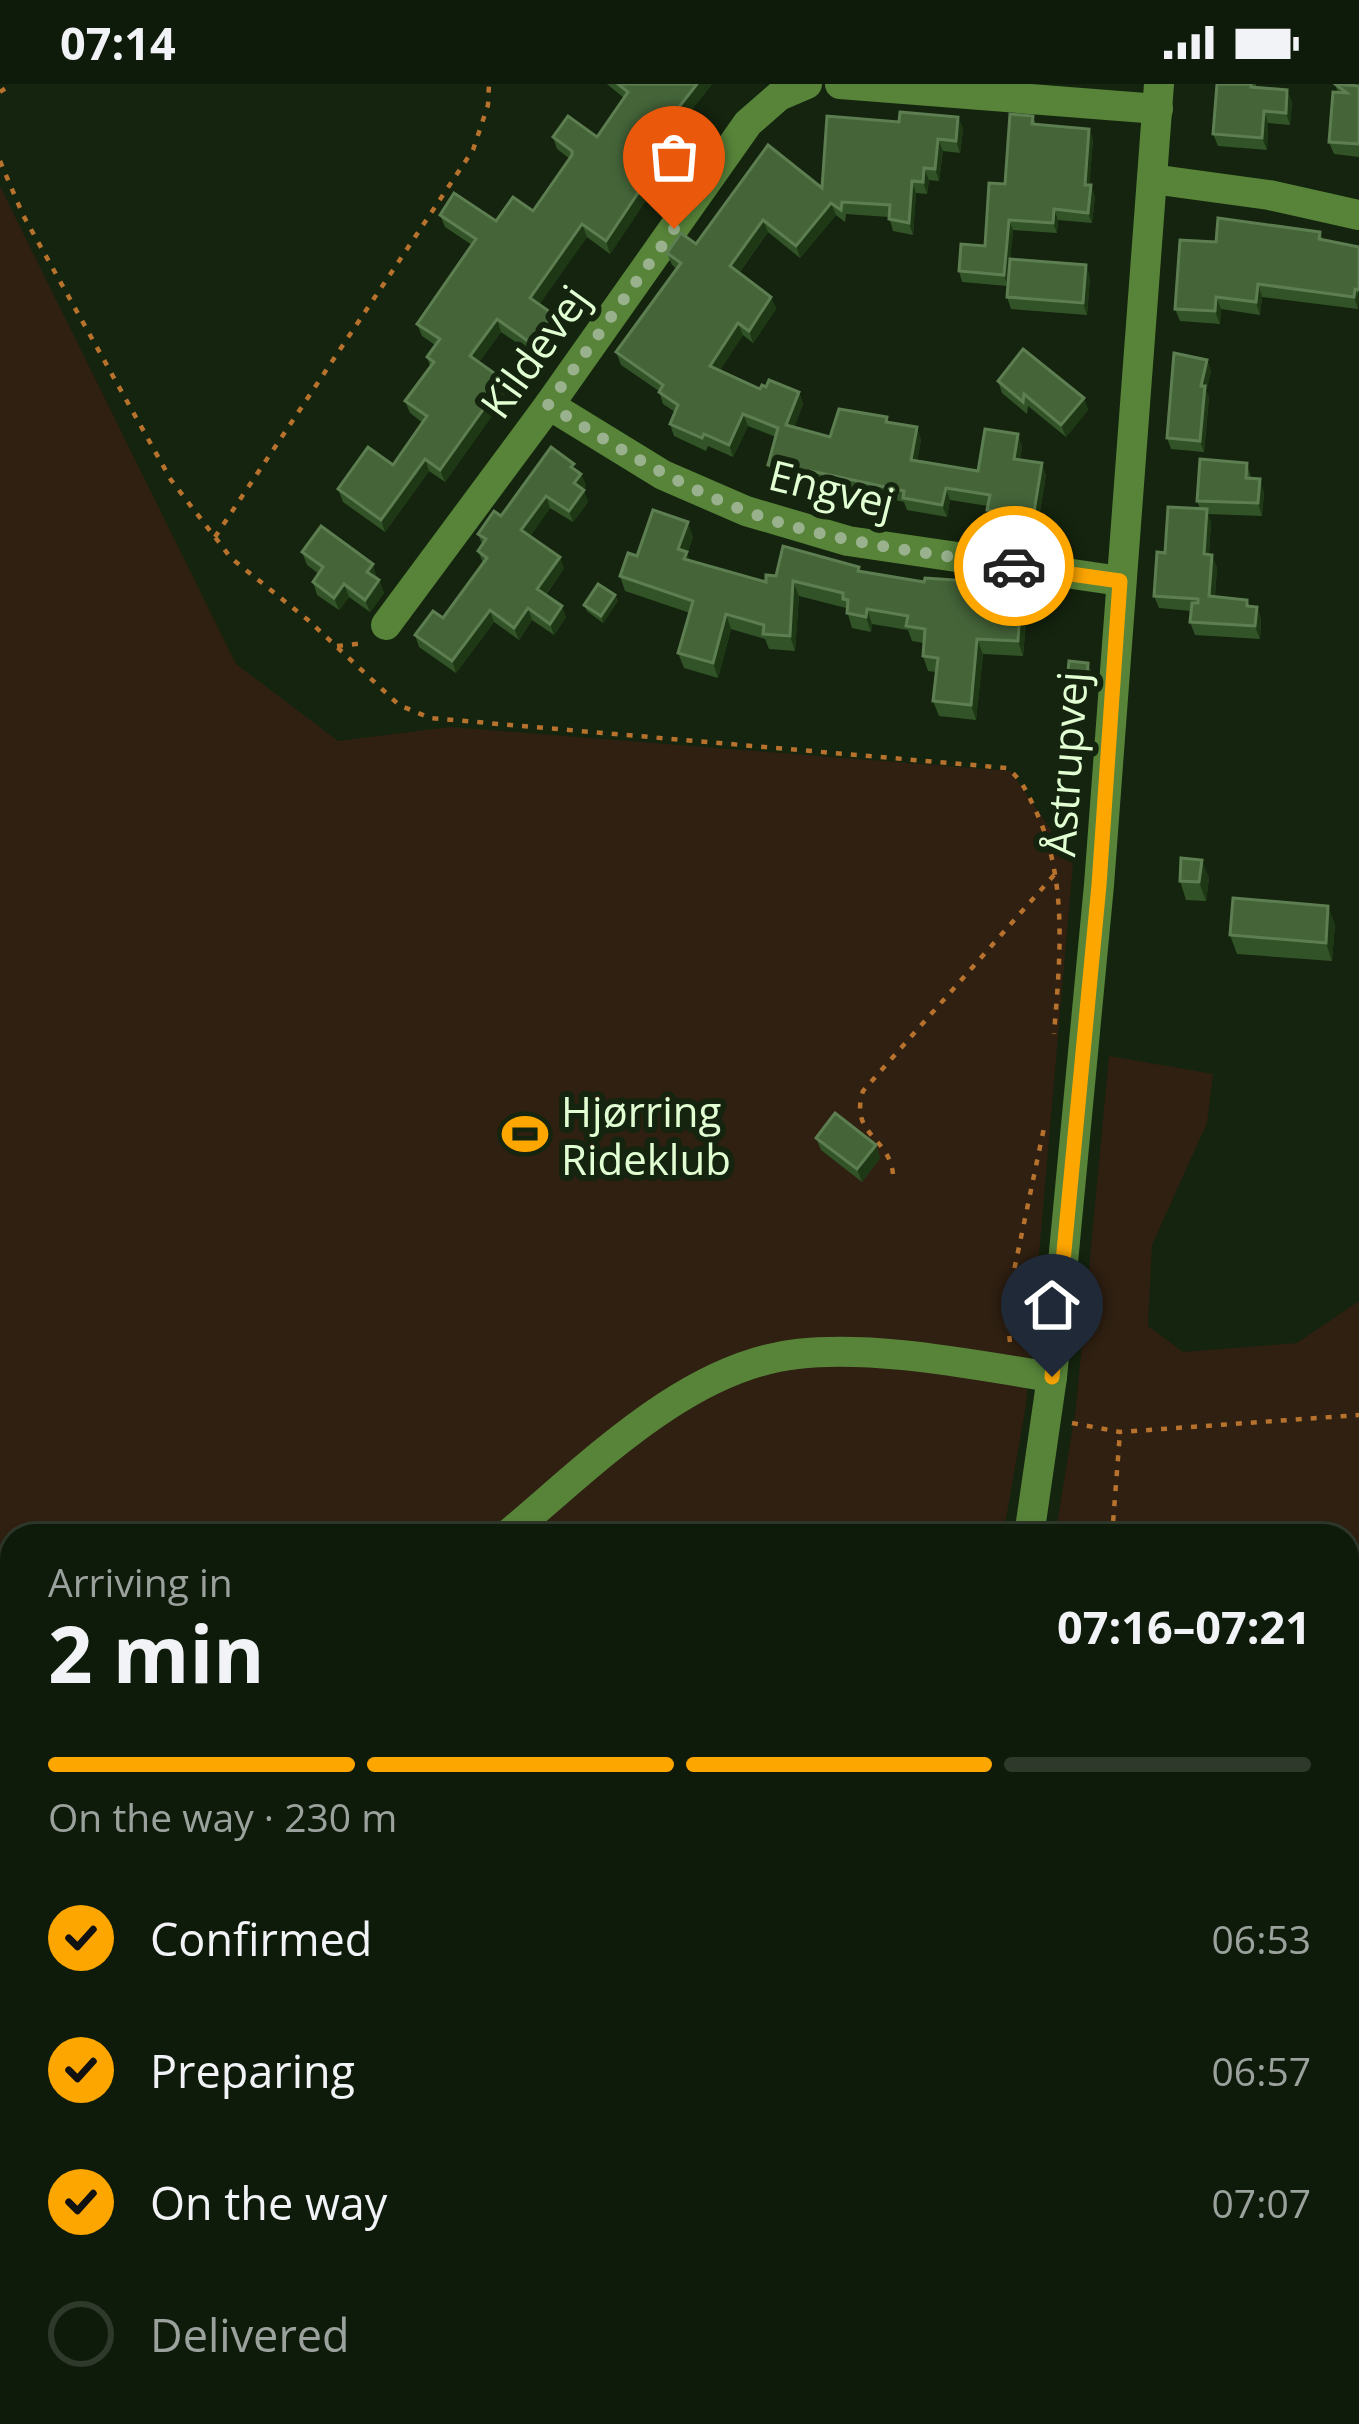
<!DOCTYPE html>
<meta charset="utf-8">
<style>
:root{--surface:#0f1b0a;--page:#182413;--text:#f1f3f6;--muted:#9ba19c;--line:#2f392b;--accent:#fda600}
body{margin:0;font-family:"Open Sans",sans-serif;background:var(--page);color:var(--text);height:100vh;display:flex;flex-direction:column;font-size:45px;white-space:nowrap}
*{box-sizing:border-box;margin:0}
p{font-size:39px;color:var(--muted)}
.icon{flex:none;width:66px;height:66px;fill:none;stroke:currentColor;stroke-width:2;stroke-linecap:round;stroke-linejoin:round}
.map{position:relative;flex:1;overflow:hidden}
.side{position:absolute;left:0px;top:1440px;width:1359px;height:900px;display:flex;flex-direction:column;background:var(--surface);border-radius:36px 36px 0 0;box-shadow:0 3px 9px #0004,0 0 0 3px var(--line)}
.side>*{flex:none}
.pin{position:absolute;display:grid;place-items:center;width:102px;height:102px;color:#fff;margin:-123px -51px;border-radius:50% 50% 50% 0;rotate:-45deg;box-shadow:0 0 12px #0007}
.pin .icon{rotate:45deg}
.courier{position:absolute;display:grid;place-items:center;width:120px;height:120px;margin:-60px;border:9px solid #fda600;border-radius:50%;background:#fff;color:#222;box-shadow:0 3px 15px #0007}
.head em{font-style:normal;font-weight:700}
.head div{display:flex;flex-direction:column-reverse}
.head{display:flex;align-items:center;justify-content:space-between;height:204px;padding:0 48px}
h1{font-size:78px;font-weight:700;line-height:90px}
.bar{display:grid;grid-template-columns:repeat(4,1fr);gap:18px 12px;align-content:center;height:144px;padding:0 48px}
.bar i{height:15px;border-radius:9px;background:var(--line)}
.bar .active{background:var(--accent)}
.bar p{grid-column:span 4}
ol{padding:0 48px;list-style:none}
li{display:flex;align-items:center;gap:36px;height:132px}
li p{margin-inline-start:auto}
li .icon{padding:12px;border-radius:50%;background:var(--accent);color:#111;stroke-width:4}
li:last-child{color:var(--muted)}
li i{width:66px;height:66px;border:6px solid var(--line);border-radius:50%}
.status{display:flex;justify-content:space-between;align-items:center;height:84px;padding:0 60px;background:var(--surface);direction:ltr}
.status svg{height:33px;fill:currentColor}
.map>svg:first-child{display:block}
</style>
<div class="status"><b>07:14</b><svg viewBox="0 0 49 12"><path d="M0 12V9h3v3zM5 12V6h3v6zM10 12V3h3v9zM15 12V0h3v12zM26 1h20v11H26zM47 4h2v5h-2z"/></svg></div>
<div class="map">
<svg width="1359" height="2340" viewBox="0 0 1359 2340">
<rect width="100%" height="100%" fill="#14240e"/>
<!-- green -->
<g fill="#2f2011">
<polygon points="0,102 236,580 338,657 450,643 1011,687 1073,779 1026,1321 1003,1452 12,1452 12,2162 0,2176"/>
<polygon points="1109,972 1213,990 1207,1039 1152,1161 1148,1242 1183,1268 1297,1259 1359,1217 1359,2340 911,2340 913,2328 1347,2328 1347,1452 1055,1452 1076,1323"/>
<polygon points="0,2244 12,2248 12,2328 397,2328 390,2340 0,2340"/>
</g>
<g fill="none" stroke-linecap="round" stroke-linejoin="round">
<!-- path -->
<g stroke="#b7722d" stroke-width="4.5" stroke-dasharray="6 9" stroke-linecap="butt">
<polyline points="0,8 12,0"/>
<path d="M0,77l23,54 148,265 60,78 77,62 91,85 31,13 577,50c14,11 19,22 26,37 36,72 27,152 21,229"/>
<polyline points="215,453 473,66 488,21 489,0"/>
<polyline points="337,562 366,559"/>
<path d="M893,1090c-4,-38 -44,-39 -30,-83l192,-217"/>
<polyline points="1010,1258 1006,1225 1045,1039"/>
<polyline points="1072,1339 1120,1348 1359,1331"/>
<polyline points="1112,1452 1120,1348"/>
<polyline points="1347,1644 1359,1606"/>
<polyline points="1347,1808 1359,1820"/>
<polyline points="1028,2340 1031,2328"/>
<polyline points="1185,2340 1190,2328"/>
</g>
<!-- minor -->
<g stroke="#578439" stroke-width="30">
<polyline points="840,0 1158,25"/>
<polyline points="1152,95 1269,111 1359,131"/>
<polyline points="549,321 663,391 746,427 848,457 1120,497"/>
<polyline points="386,541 549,321 748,39 779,12 807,0"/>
<path d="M506,1452c82,-68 180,-170 291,-182 80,-9 176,11 255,23"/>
<polyline points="1029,1452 1052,1293 1099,801 1159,0"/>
<polyline points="0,2017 12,2013"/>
<polyline points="886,2340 888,2328"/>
</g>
</g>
<!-- wall -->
<g fill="#325327">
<polygon points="607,0 712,0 670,53 678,68 610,170 587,153 539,220 553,230 557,242 536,272 501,248 479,278 504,296 508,309 445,398 429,387 385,448 343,418 338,405 393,381 423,339 410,329 405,317 430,282 427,273 435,261 422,252 417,240 472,161 445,143 440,131 496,137 533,127 570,75 557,65 553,53 597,53 624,14"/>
<polygon points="1217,0 1256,0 1256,4 1287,6 1292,18 1290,41 1268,39 1267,66 1218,62 1213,50"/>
<polygon points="1335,0 1359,2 1359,73 1334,70 1329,58 1338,9"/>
<polygon points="1033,32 1036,40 1089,45 1093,55 1089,101 1095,112 1092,139 1058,136 1057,149 1013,146 1010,175 1086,181 1090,194 1087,231 1011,225 1007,213 1007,202 962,198 959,187 985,162"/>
<polygon points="958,33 963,45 960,69 943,67 939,97 929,96 927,110 916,109 913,151 893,147 889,133 846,130 845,138 836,131 800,174 768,148 739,189 771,213 776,225 753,259 743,251 720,286 760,305 799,308 803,320 794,343 830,353 887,333 889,338 921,355 917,377 978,387 1022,362 1020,376 1046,391 1037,446 992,438 987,426 988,422 950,416 947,433 907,426 904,418 815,399 814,404 773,393 768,381 776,353 748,342 733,373 708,362 706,367 674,352 670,340 675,328 663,320 659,307 621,281 616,268 677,185 672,181 667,169 696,160 822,104 899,38"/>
<polygon points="1320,148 1323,156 1359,163 1358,225 1262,213 1260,231 1221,225 1220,240 1180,237 1175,225 1216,158"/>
<polygon points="1207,276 1211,287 1206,307 1209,313 1204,368 1171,365 1167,354"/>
<polygon points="998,297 1084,314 1088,326 1066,353 1028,322 1027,330 1002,309"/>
<polygon points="1247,379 1251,395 1264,408 1262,432 1208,430 1211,438 1209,471 1217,483 1215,512 1257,523 1261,535 1260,555 1195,551 1190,538 1191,527 1159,524 1154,512 1165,469 1200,425 1197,417"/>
<polygon points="576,386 581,390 586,402 583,405 588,418 573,438 550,424 530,452 564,484 546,511 566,533 554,551 532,536 519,556 494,538 456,589 419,563 415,551 443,534 483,479 478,467 482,460 478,450 501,432"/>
<polygon points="693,453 687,470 690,477 766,498 776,492 860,487 924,498 969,497 973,508 1021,511 1027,526 1023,572 983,570 976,636 939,632 933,617 937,588 928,587 923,572 924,559 912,557 908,546 872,540 871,548 852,544 846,524 799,512 795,567 769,565 765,555 731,545 718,594 684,584 678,569 690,529 625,507 620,492 637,472"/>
<polygon points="302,468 377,493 376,494 379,496 384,509 370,528 349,513 339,526 317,511 313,498 319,490 307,481"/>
<polygon points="615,511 618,517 603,539 587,527 584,521"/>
<polygon points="1091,585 1089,606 1069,604 1067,598"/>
<polygon points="1209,794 1206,817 1186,816 1180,797"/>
<polygon points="1335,840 1332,877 1237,870 1230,851"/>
<polygon points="816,1054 876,1061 880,1074 862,1098 821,1066"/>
<polygon points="12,1681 12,1949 0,1942 0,1700"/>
<polygon points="604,2328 749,2328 748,2340 609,2340"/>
</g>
<!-- shaded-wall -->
<g fill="#1e3815">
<polygon points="697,0 712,0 665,59 661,46"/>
<polygon points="1287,6 1292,18 1290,41 1286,29"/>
<polygon points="1264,27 1268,39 1267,66 1262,54"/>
<polygon points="958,33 963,45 960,69 956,57"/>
<polygon points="1089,45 1093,55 1089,111 1085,101"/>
<polygon points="674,55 678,68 610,170 606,157"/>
<polygon points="938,55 943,67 939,97 935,85"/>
<polygon points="924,84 929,96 927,110 923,98"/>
<polygon points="912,97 916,109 913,151 909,139"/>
<polygon points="1091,101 1095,112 1092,139 1088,129"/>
<polygon points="831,119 836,131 800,174 796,162"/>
<polygon points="1054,125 1058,136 1057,149 1053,139"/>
<polygon points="763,136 768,148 735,194 730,182"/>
<polygon points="1009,136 1013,146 1008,202 1004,191"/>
<polygon points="582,140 587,153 535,227 530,214"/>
<polygon points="1086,181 1090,194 1087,231 1083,219"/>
<polygon points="1258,200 1262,213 1260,231 1256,218"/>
<polygon points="1355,205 1359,215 1358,225 1354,213"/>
<polygon points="771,213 776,225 753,259 749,247"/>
<polygon points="1216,213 1221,225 1220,240 1215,227"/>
<polygon points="553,230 557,242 536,272 532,260"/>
<polygon points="497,235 501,248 475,284 470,272"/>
<polygon points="738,239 743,251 715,294 710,282"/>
<polygon points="1207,276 1211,287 1206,307 1209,313 1204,368 1200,357 1201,302"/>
<polygon points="504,296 508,309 445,398 440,386"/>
<polygon points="799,308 803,320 791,353 786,341"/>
<polygon points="1084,314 1088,326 1066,353 1061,341"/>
<polygon points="743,330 748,342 733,373 729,361"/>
<polygon points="917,343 921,355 916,388 911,376"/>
<polygon points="1018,350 1022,362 1019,387 1014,375"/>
<polygon points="425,375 429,387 385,448 381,436"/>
<polygon points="1042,379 1046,391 1037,446 1033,434"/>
<polygon points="581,390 586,402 579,411 574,399"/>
<polygon points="1260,395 1264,408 1262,432 1258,419"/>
<polygon points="946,404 950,416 947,433 942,421"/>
<polygon points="584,406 588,418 573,438 569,427"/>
<polygon points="546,412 550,424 526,458 521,446"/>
<polygon points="1207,425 1211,438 1208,483 1204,470"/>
<polygon points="688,438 693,453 687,470 692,483 690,490 678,465"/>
<polygon points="1212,471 1217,483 1214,524 1209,512"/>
<polygon points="560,473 564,484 542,516 537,505"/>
<polygon points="373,480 377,493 372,501 367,488"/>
<polygon points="379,496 384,509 370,528 365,516"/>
<polygon points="793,497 799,512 795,567 790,552"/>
<polygon points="344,500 349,513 339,526 334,514"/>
<polygon points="615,511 618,517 603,539 601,532"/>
<polygon points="1021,511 1027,526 1023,572 1018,557"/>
<polygon points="562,522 566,533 554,551 550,540"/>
<polygon points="1257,523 1261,535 1260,555 1255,542"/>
<polygon points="528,524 532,536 519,556 514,544"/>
<polygon points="867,525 872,540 871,548 866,533"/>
<polygon points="490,526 494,538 456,589 452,577"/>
<polygon points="726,530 731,545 718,594 713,579"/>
<polygon points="977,555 983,570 976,636 971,621"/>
<polygon points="1202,776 1209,794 1206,817 1199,798"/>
<polygon points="1328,822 1335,840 1332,877 1326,859"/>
<polygon points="876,1061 880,1074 862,1098 857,1085"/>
<polygon points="739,2328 749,2328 748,2340 738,2340"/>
</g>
<!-- building -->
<g fill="#456539" stroke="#5d7e51" stroke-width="3">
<polygon points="618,0 697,0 661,46 674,55 606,157 582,140 530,214 553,230 532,260 497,235 470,272 504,296 440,386 425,375 381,436 338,405 368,363 393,381 427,332 405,317 434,278 427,273 440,255 417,240 476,155 440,131 454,109 496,137 513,113 533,127 572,71 572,67 553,53 568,32 597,53 628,8"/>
<polygon points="1217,0 1251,0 1251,3 1287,6 1286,29 1264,27 1262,54 1213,50"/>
<polygon points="1335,0 1359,2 1359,60 1329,58 1333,8 1347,9"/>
<polygon points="900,28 958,33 956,57 938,55 935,85 924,84 923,98 912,97 909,139 889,135 890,121 842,118 841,126 831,119 796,162 763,136 730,182 771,213 749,247 738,239 710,282 760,305 762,301 766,303 769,296 799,308 786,341 830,353 839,325 887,333 886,338 917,343 911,376 978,387 985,345 1018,350 1014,375 1042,379 1033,434 987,426 990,411 946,404 942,421 903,414 904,407 811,387 809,392 768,381 778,344 743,330 729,361 704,350 702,354 670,340 678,321 659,308 663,301 616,268 681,179 667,169 681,149 696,160 768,61 822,104 827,32 899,38"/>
<polygon points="1010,30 1033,32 1032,40 1089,45 1085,101 1091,101 1088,129 1054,125 1053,139 1009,136 1004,191 959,187 961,160 985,162 989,99 1005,100"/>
<polygon points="1218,134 1320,148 1319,155 1359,163 1359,206 1355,205 1354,213 1258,200 1256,218 1216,213 1215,227 1175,225 1180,156 1216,158"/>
<polygon points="1010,175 1086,181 1083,219 1007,213"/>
<polygon points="1023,265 1084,314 1061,341 1024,310 1023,318 998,297"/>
<polygon points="1174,269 1207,276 1201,302 1205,302 1200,357 1167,354"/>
<polygon points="551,363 574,380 571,383 581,390 574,399 584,406 569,427 546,412 521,446 560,473 537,505 562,522 550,540 528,524 514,544 490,526 452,577 415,551 433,527 443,534 487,474 478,467 486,455 478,450 494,427 501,432"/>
<polygon points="1200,375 1247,379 1246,394 1260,395 1258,419 1197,417"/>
<polygon points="1168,423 1207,425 1204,470 1212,471 1209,512 1247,516 1247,522 1257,523 1255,542 1190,538 1192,519 1198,519 1198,515 1154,512 1157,468 1165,469"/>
<polygon points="653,426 688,438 678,465 687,468 684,475 766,498 766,491 776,492 783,462 859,483 858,487 924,498 925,494 969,497 969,507 1021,511 1018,557 977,555 971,621 933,617 938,574 923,572 925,545 906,542 908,532 867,525 866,533 847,529 848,516 843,515 843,509 793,497 790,552 763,550 764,541 726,530 713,579 678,569 693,517 620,492 628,469 637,472"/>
<polygon points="321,442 373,480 367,488 379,496 365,516 344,500 334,514 313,498 323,483 302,468"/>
<polygon points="598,500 615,511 601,532 584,521"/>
<polygon points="1069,577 1088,579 1087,599 1067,598"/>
<polygon points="1181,774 1202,776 1199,798 1180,797"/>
<polygon points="1233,814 1328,822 1326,859 1230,851"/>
<polygon points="835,1029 876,1061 857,1085 816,1054"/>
<polygon points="12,1681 12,1931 0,1923 0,1700"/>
<polygon points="638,2328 739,2328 738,2340 637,2340"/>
</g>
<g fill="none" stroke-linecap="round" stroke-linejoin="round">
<!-- done -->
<path stroke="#99b28d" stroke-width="12" stroke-dasharray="0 21.6" d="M674,145l-126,176c64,39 125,78 195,105 87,33 180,42 271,56"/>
<!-- route -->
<polyline stroke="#fda600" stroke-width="15" points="1014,482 1120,497 1099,801 1052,1293"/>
</g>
<!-- icons -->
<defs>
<g id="stadium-bare" transform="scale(3.6)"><path d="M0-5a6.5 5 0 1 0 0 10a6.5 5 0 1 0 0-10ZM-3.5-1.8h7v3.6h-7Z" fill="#fda600" stroke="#14240e" stroke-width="2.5" paint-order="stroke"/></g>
</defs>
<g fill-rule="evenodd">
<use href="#stadium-bare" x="525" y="1050"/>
</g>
<g text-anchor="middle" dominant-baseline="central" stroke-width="12" stroke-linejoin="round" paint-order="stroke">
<!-- street labels -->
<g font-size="42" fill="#e1ffd2" stroke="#14240e">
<text transform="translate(534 267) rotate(-54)">Kildevej</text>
<text transform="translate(832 404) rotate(14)">Engvej</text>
<text transform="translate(1065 680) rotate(-86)">Åstrupvej</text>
</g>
<!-- poi labels -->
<g font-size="42" fill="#e1ffd2" stroke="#14240e" text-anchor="start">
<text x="561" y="1026">Hjørring<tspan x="561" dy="48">Rideklub</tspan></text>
</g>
</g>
</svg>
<div class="pin" style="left:674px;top:145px;background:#ea580c"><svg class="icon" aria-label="bag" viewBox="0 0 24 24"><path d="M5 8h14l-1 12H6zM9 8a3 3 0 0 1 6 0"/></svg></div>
<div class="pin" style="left:1052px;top:1293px;background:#1f2937"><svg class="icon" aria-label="home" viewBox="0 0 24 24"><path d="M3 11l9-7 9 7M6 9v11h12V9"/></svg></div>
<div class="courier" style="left:1014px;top:482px"><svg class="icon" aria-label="car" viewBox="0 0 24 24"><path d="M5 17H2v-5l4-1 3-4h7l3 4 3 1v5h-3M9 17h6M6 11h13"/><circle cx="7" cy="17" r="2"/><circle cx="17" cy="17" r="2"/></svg></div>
<section class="side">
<div class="head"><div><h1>2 min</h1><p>Arriving in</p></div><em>07:16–07:21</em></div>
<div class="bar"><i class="active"></i><i class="active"></i><i class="active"></i><i></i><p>On the way · 230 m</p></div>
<ol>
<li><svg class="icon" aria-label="check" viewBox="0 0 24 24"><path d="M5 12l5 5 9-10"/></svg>Confirmed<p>06:53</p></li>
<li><svg class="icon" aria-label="check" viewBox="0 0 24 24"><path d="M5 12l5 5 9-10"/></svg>Preparing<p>06:57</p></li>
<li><svg class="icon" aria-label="check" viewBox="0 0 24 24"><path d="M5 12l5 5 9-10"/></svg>On the way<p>07:07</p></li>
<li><i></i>Delivered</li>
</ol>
</section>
</div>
